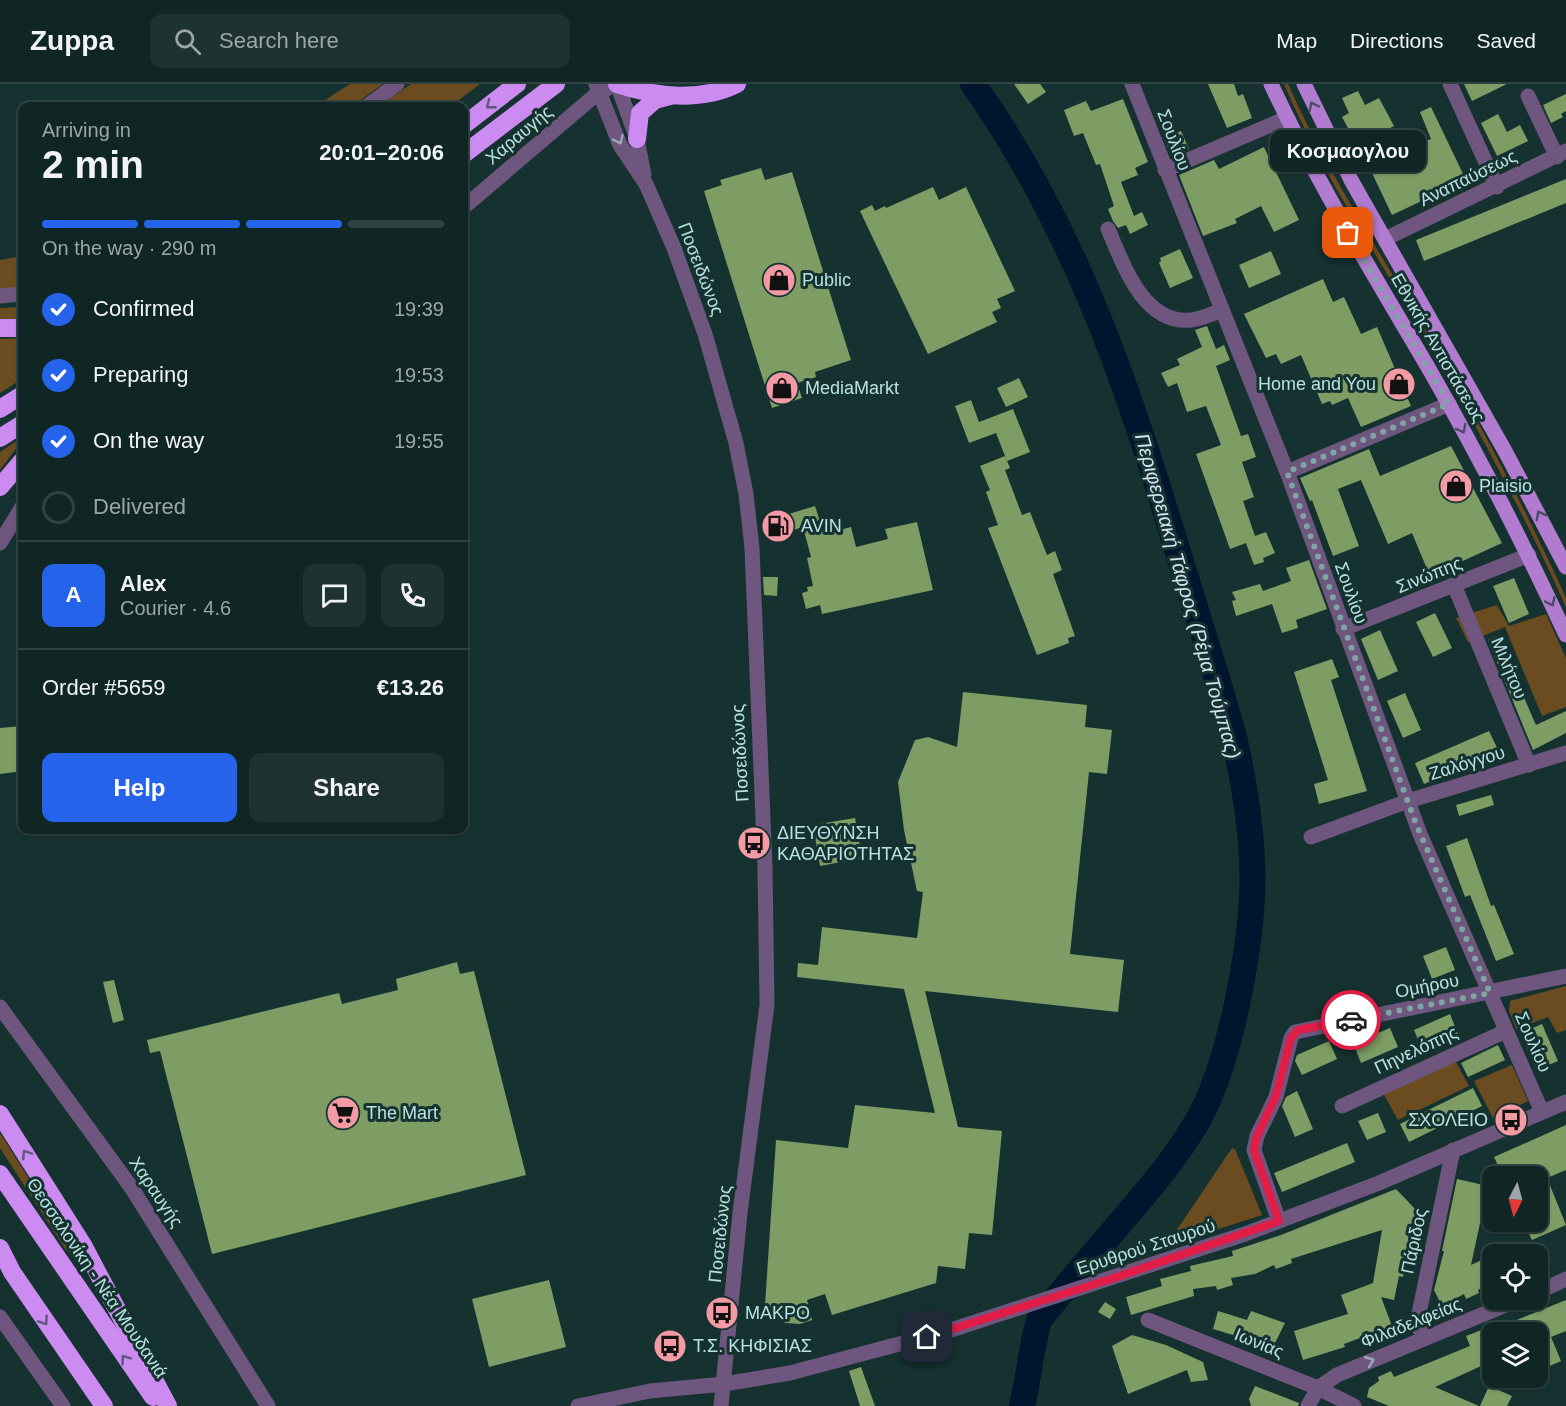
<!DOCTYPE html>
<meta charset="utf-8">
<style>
:root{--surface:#102625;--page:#1e3232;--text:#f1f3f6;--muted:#9ca5a7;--line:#304342;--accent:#2563eb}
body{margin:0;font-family:Helvetica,sans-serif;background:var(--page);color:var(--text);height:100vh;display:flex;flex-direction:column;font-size:22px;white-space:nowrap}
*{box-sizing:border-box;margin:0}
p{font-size:20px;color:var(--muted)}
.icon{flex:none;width:33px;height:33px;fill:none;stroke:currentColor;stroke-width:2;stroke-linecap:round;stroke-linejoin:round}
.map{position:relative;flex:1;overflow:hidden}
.details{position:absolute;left:18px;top:18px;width:450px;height:732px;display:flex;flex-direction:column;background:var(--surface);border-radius:12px;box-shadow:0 2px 4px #0004,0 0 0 2px var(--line)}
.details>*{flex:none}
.needle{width:39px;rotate:186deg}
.controls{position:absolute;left:1482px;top:1082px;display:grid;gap:12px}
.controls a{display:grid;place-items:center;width:66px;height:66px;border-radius:12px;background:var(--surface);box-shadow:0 2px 4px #0004,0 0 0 2px var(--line);font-size:30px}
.pin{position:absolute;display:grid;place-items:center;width:51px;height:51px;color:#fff;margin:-26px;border-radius:12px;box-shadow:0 3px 9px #0006}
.courier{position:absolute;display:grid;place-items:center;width:60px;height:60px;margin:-30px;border:4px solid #e11d48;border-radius:50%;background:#fff;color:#222;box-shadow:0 2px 8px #0007}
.bubble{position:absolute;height:42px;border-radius:12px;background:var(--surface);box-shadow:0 2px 4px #0004,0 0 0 2px var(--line);font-size:20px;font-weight:700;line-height:42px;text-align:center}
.summary em{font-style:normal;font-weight:700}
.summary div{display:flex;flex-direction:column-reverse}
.summary{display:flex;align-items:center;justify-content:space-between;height:102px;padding:0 24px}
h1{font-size:39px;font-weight:700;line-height:45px}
.bar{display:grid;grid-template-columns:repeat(4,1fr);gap:9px 6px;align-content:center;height:72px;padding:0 24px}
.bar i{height:8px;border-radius:4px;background:var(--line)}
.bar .selected{background:var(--accent)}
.bar p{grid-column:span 4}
.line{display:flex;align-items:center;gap:15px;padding:0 24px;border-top:2px solid var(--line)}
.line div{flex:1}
.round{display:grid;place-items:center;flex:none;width:63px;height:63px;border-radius:12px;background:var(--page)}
ol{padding:0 24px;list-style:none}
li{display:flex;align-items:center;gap:18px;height:66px}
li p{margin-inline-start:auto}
li .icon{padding:6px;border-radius:50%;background:var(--accent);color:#fff;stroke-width:4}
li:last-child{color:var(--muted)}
li i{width:33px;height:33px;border:3px solid var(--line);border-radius:50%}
.action{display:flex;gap:12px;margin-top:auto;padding:12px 24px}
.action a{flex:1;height:69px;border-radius:12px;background:var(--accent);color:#fff;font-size:24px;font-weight:700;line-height:69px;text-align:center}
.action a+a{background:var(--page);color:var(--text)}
header{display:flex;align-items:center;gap:36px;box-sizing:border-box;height:84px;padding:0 30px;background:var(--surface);border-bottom:2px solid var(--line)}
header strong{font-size:28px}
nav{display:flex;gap:33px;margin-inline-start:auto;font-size:21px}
.search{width:420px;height:54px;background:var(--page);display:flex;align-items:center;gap:15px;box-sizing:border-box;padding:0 21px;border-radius:12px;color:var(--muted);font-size:22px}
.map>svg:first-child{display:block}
</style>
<header>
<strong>Zuppa</strong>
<div class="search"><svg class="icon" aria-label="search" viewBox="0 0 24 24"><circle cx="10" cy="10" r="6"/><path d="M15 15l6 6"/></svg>Search here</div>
<nav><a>Map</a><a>Directions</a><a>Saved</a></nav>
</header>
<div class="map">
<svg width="1566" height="1322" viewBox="0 0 1566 1322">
<rect width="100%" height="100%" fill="#153231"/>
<!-- green -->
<g fill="#6b4b20">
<polygon points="350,0 383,0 352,22 316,22"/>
<polygon points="411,0 480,0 451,22 379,22"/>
<path d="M1284,0h4c37,83 85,157 131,235 53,90 104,183 147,279v9c-46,-102 -100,-201 -157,-297 -45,-74 -91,-146 -125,-226z"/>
<polygon points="22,172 22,206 0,207 0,176"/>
<polygon points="22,223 22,235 0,236 0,224"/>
<polygon points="22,254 22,295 0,309 0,255"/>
<polygon points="18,356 18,362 0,386 0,368"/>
<polygon points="1497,521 1509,542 1546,530 1566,574 1566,623 1542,632 1505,543 1468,558 1456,534"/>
<polygon points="1566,902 1566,946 1557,949 1548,933 1516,945 1509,927 1510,917"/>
<polygon points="1454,974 1469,1002 1398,1036 1382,1007"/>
<polygon points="1512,981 1528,1017 1493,1034 1474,997"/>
<polygon points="0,1049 72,1163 72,1170 66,1166 0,1064"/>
<polygon points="1232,1064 1235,1065 1262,1131 1166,1162"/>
</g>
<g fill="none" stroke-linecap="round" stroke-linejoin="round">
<!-- river -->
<path stroke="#01162e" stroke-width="26" d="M973,0c100,141 154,298 203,462 20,64 40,127 58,191 9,40 16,81 18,122 4,69 -20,201 -54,261 -22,39 -54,75 -83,109 -26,30 -51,60 -76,91 -8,28 -10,57 -17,86"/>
</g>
<!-- building -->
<g fill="#7e9d65">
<polygon points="1014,0 1040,0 1046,8 1028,20"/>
<polygon points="1208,0 1234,0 1238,12 1243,10 1252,34 1227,44"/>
<polygon points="1464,0 1507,0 1472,17"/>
<polygon points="1358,7 1365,21 1379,14 1394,42 1357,61 1342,33 1349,29 1342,14"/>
<polygon points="1566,10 1566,27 1561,30 1563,33 1551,39 1543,21"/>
<polygon points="1123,15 1148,78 1135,84 1138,91 1121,98 1134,132 1142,128 1148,141 1130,150 1126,141 1118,144 1113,137 1108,125 1114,122 1100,80 1096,81 1083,49 1074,52 1064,26 1086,17 1091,27"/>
<polygon points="1431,23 1466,96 1392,131 1372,89 1422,65 1419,60 1431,55 1420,28"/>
<polygon points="1498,30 1507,48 1520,41 1528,57 1497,72 1481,39"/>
<polygon points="1181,47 1189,65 1172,73 1164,54"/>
<polygon points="1264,63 1299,136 1274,148 1261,122 1235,135 1237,139 1203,152 1179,91 1214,76 1219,85"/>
<polygon points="761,84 765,96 792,88 851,276 815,288 816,293 797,299 802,314 772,324 704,107 722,101 720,96"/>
<polygon points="1566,95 1566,119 1424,177 1416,156"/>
<polygon points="933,103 939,116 966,103 1015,207 997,215 1001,224 992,228 997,238 928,270 860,127 872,121 875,127 885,122 886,124"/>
<polygon points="1180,165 1193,194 1170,204 1159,179 1161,177 1160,174"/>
<polygon points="1271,167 1281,190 1249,204 1239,181"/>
<polygon points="1323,195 1333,218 1344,213 1361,250 1377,243 1411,322 1361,343 1348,314 1332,321 1330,317 1322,320 1301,271 1281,280 1276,270 1266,274 1244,230"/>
<polygon points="1207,242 1216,265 1224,261 1230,276 1216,282 1241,352 1248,350 1256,373 1242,378 1254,413 1243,417 1255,452 1266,448 1275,469 1263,474 1264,478 1254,481 1246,459 1230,465 1196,370 1221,361 1206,322 1187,328 1177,299 1168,303 1161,289 1180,281 1177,275 1202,263 1195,246"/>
<polygon points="1019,294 1028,313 1006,323 997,304"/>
<polygon points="971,316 979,338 1013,325 1030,368 1007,377 996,349 969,359 955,322"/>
<polygon points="1451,362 1502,459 1430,492 1412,449 1388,460 1361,396 1338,405 1359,462 1333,472 1312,416 1310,417 1300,394 1369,365 1380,392"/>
<polygon points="1005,372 1010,384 1005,386 1022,431 1030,428 1047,471 1055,467 1062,486 1053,490 1075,552 1068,554 1069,559 1037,571 988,444 998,441 986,408 990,406 980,382"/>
<polygon points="815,422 824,450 851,443 856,463 888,455 885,445 917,438 933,506 822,530 820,521 806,525 802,509 808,507 807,503 813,502 807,474 811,473 803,443 771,453 766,437"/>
<polygon points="1309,476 1327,525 1296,536 1298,544 1282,549 1272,520 1236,532 1232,517 1236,516 1232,508 1260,500 1263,507 1291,497 1286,484"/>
<polygon points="763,493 778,493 777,512 764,511"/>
<polygon points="1514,494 1529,530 1509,539 1493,502"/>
<polygon points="1435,529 1452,564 1433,573 1416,538"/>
<polygon points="1380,546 1398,587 1378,596 1361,555"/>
<polygon points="1497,552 1536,641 1566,627 1566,649 1533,666 1488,556"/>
<polygon points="1332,575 1339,593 1331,596 1367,707 1319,720 1314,700 1328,696 1294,588"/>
<polygon points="963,608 1087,621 1085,643 1112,646 1107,690 1089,688 1070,870 1124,876 1118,928 925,907 958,1043 1002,1047 992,1151 969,1149 965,1185 938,1182 936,1199 832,1231 825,1210 807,1216 812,1236 800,1240 786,1239 772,1233 767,1228 765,1221 776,1056 848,1064 855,1021 935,1029 904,905 797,893 798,879 818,881 822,843 917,854 923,808 917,807 904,746 898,698 915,656 928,653 957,663"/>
<polygon points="1405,609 1421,646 1403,654 1387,617"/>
<polygon points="22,642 22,687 0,690 0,644"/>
<polygon points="1489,647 1499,668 1424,700 1415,679"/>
<polygon points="1491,711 1494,721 1459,732 1456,721"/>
<polygon points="855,734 862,774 820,782 813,741"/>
<polygon points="1467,754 1491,822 1494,821 1514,870 1496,877 1470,811 1465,813 1446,762"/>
<polygon points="1446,863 1455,886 1432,895 1423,872"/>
<polygon points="457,878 460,890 474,887 526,1091 212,1170 160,967 150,969 147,956 339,909 342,920 398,906 396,895"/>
<polygon points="114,896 124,936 113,939 103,898"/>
<polygon points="1450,930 1458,950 1422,965 1414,946"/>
<polygon points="1542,940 1558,977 1537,986 1521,949"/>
<polygon points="1390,944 1398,963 1361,979 1353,959"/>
<polygon points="1329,957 1337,975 1302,991 1295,977 1297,971"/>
<polygon points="1498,961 1505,976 1468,993 1461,979"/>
<polygon points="1473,1004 1482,1022 1409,1058 1400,1040"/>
<polygon points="1297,1007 1313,1045 1295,1053 1282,1022 1286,1013"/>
<polygon points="1378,1029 1386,1048 1367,1056 1358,1037"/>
<polygon points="1566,1041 1566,1086 1547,1094 1566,1141 1532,1156 1523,1137 1538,1137 1538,1092 1503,1092 1494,1073"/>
<polygon points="1347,1059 1355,1078 1282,1108 1274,1089"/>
<polygon points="1457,1095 1488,1102 1471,1181 1488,1173 1492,1182 1492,1198 1478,1206 1479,1209 1466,1215 1464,1210 1442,1222 1434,1206 1444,1167 1442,1167"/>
<polygon points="1396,1105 1418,1128 1403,1193 1399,1192 1394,1216 1381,1213 1392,1242 1344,1260 1345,1263 1303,1276 1294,1247 1348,1230 1341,1211 1373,1199 1382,1146 1291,1175 1292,1179 1276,1185 1274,1181 1255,1190 1231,1194 1233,1201 1217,1206 1216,1202 1193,1205 1194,1212 1131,1231 1126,1213 1162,1202 1160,1195 1191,1187 1190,1182 1233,1172 1232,1167 1281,1151"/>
<polygon points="549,1196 566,1263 489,1283 472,1215"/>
<polygon points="1566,1216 1566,1247 1551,1253 1561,1277 1538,1287 1538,1248 1492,1248 1492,1277 1435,1303 1479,1322 1389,1322 1367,1313 1369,1304 1379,1297 1378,1293 1391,1287 1394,1293 1470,1262 1466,1252 1492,1242 1492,1246"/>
<polygon points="1105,1218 1116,1225 1110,1235 1098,1228"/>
<polygon points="1218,1227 1247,1236 1251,1227 1285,1239 1270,1269 1240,1256 1240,1253 1213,1245"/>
<polygon points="1132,1251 1166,1261 1203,1278 1208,1296 1191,1298 1187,1286 1128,1310 1112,1262"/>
<polygon points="861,1283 875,1322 860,1322 849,1287"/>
<polygon points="1255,1302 1299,1319 1298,1322 1251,1322 1249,1315"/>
<polygon points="1489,1302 1512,1312 1507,1322 1480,1322"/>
</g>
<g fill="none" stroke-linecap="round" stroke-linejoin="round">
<!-- minor -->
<g stroke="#6f567e" stroke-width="15">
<polyline points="596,0 620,61 646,100 674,164 705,250 736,359 746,410 752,464 765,784 767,921 740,1129 721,1322"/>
<polyline points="617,0 637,55 644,91"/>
<polyline points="1132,0 1287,388 1420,750 1542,1028"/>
<polyline points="1450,0 1497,103"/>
<polyline points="1528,12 1557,73"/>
<polyline points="367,22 397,0"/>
<polyline points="1165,86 1287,34"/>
<polyline points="464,123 599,8 607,5"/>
<path d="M1108,145c15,34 35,96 83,91 10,-1 21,-6 31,-10"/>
<polyline points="1385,155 1566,67"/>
<polyline points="0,212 22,210"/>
<polyline points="1287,388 1449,320"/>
<polyline points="0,459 22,423"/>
<polyline points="1454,501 1529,681"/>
<polyline points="1343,545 1529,471"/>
<polyline points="1311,753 1408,717 1566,669"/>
<polyline points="0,923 131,1103 268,1322"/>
<polyline points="1342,1022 1506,947"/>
<polyline points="1279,1137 1254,1066 1257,1052 1276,1013 1291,954 1295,948 1566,892"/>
<polyline points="1538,1208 1566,1195"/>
<polyline points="0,1233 63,1322"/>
<polyline points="1148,1236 1318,1304 1354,1322"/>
<polyline points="1424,1255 1417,1239 1453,1066"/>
<polyline points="578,1322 650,1307 724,1300 790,1289 948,1247 1245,1150 1379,1099 1566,1018"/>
<polyline points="1308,1322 1318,1304 1337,1291 1520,1215"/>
</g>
<!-- major -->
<g stroke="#b17cd0" stroke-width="15">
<path d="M1271,0c46,99 103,191 158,285 50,87 95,176 137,266"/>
<polyline points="1304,0 1351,96 1505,367 1566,483"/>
</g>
<!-- highway -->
<g stroke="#cb8bf0" stroke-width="18">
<path d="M617,0c38,13 84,18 120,0"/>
<polyline points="464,41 517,0"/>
<polyline points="637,55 640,29 655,16 670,12"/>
<polyline points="464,70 556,0"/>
<polyline points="0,244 22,244"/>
<polyline points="0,325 22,311"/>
<polyline points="0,354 22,340"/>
<polyline points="0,403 22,377"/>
<polyline points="0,1030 83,1161 168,1322"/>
<polyline points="0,1090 153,1313"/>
<polyline points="0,1164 12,1188 104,1322"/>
</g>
</g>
<!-- one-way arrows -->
<defs><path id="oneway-chevron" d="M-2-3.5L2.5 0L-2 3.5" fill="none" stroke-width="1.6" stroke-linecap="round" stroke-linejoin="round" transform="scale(1.5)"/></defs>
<g stroke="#5e567d">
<use href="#oneway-chevron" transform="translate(490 21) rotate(142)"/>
<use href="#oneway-chevron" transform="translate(26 1070) rotate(-123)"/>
<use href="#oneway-chevron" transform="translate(44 1237) rotate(56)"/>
<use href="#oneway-chevron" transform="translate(125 1275) rotate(-126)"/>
</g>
<g stroke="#4c4c69">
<use href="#oneway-chevron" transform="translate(1313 22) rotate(-115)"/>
<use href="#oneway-chevron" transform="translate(1462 345) rotate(62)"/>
<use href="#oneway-chevron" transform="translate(1540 431) rotate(-118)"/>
<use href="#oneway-chevron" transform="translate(1551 518) rotate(65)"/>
</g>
<g stroke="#9baab9">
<use href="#oneway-chevron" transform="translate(619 56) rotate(65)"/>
<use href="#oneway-chevron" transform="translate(1370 1277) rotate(-22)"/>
</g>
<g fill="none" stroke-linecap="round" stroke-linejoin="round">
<!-- done -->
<polyline stroke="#7fa4a3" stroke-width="6" stroke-dasharray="0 10.8" points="1348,149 1449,320 1287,388 1416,740 1490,909 1351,936"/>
<!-- route -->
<polyline stroke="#e11d48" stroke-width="8" points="927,1253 1117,1193 1279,1137 1254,1066 1257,1052 1276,1012 1291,954 1298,946 1351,936"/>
</g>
<!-- icons -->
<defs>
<g id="shop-disc" transform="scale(1.725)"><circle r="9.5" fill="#f49aa5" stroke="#153231"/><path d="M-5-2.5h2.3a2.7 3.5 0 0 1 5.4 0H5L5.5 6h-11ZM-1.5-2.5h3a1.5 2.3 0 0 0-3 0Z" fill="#111"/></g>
<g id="fuel-disc" transform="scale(1.725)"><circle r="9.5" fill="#f49aa5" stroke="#153231"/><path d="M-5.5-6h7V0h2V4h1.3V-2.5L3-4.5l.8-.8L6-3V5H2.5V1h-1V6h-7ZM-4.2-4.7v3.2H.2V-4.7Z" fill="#111"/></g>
<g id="bus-disc" transform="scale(1.725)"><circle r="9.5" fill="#f49aa5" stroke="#153231"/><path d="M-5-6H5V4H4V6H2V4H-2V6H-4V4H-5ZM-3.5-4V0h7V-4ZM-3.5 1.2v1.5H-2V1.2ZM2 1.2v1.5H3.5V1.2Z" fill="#111"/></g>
<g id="supermarket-disc" transform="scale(1.725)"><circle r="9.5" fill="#f49aa5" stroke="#153231"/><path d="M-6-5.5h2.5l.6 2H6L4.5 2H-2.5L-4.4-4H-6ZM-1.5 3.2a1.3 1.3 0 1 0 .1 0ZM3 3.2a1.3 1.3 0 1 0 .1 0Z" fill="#111"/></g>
</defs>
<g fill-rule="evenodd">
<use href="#shop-disc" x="779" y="196"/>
<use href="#shop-disc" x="1399" y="300"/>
<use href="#shop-disc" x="782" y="304"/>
<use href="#shop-disc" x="1456" y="402"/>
<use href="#fuel-disc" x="778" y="442"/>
<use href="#bus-disc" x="754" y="759"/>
<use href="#supermarket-disc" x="343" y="1029"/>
<use href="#bus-disc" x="1511" y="1036"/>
<use href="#bus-disc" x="722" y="1229"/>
<use href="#bus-disc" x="670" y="1262"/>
</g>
<g text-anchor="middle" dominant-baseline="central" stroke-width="6" stroke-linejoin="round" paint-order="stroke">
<!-- street labels -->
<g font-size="18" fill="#b8e2e0" stroke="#153231">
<text transform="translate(519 51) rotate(-40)">Χαραυγής</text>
<text transform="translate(1174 56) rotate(69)">Σουλίου</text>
<text transform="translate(1468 94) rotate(-26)">Αναπαύσεως</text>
<text transform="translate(701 185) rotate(69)">Ποσειδώνος</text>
<text transform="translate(1438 264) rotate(60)">Εθνικής Αντιστάσεως</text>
<text transform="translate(1429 491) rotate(-22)">Σινώπης</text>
<text transform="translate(1351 509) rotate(70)">Σουλίου</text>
<text transform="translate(1509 584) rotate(67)">Μιλήτου</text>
<text transform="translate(740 669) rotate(-93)">Ποσειδώνος</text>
<text transform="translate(1467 679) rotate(-17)">Ζαλόγγου</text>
<text transform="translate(1427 902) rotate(-11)">Ομήρου</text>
<text transform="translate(1533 958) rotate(66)">Σουλίου</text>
<text transform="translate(1416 966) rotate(-25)">Πηνελόπης</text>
<text transform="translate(156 1108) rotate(56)">Χαραυγής</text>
<text transform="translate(720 1150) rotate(-84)">Ποσειδώνος</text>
<text transform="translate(1414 1157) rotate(-78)">Πάριδος</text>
<text transform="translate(1146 1163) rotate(-18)">Ερυθρού Σταυρού</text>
<text transform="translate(97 1194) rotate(56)">Θεσσαλονίκη - Νέα Μουδανιά</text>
<text transform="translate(1411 1239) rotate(-22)">Φιλαδελφείας</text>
<text transform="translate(1259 1259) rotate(22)">Ιωνίας</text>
</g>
<!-- poi labels -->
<g font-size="18" fill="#b8e2e0" stroke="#153231" text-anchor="start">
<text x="802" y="196">Public</text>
<text x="1376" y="300" text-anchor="end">Home and You</text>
<text x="805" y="304">MediaMarkt</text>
<text x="1479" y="402">Plaisio</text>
<text x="801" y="442">AVIN</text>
<text x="777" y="749">ΔΙΕΥΘΥΝΣΗ<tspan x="777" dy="21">ΚΑΘΑΡΙΟΤΗΤΑΣ</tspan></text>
<text x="366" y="1029">The Mart</text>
<text x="1488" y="1036" text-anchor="end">ΣΧΟΛΕΙΟ</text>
<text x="745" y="1229">ΜΑΚΡΟ</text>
<text x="693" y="1262">Τ.Σ. ΚΗΦΙΣΙΑΣ</text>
</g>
<!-- water labels -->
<g font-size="20" font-style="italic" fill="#d4e1f0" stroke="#153231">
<text transform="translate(1188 512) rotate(74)">Περιφερειακή Τάφρος (Ρέμα Τούμπας)</text>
</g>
</g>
</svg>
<div class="controls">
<a><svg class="needle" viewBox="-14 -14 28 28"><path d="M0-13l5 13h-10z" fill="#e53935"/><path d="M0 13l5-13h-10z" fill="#9ca5a7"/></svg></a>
<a><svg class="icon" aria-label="locate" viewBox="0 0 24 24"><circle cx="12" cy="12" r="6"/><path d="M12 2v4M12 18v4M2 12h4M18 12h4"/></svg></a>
<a><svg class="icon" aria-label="layers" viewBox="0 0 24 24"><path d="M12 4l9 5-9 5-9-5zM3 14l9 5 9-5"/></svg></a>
</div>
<div class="pin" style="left:1348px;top:149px;background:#ea580c"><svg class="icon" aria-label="bag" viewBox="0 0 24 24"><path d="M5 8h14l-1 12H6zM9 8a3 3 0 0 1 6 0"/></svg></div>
<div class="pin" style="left:927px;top:1253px;background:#1f2937"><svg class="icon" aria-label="home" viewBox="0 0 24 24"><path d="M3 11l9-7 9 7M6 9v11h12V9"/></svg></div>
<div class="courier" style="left:1351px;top:936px"><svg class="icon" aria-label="car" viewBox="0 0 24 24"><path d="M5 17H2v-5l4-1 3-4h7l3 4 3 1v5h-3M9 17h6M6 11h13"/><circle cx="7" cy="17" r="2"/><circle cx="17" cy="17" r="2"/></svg></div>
<div class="bubble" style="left:1270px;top:46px;width:156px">Κοσμαογλου</div>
<section class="details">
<div class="summary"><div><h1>2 min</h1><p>Arriving in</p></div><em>20:01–20:06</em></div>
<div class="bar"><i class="selected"></i><i class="selected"></i><i class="selected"></i><i></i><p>On the way · 290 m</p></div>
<ol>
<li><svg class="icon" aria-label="check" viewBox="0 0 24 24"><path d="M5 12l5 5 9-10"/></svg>Confirmed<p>19:39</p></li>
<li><svg class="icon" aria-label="check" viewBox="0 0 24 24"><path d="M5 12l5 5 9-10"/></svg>Preparing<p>19:53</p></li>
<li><svg class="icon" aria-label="check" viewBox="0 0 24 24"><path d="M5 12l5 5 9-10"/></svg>On the way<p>19:55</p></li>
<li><i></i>Delivered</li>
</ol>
<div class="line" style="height:108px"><b class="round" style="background:var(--accent);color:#fff">A</b><div><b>Alex</b><p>Courier · 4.6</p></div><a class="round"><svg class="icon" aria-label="chat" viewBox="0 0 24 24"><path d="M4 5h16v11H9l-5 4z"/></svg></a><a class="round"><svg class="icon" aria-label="phone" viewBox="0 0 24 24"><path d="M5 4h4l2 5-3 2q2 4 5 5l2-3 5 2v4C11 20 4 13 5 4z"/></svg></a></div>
<div class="line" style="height:78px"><div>Order #5659</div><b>€13.26</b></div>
<div class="action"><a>Help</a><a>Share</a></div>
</section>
</div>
